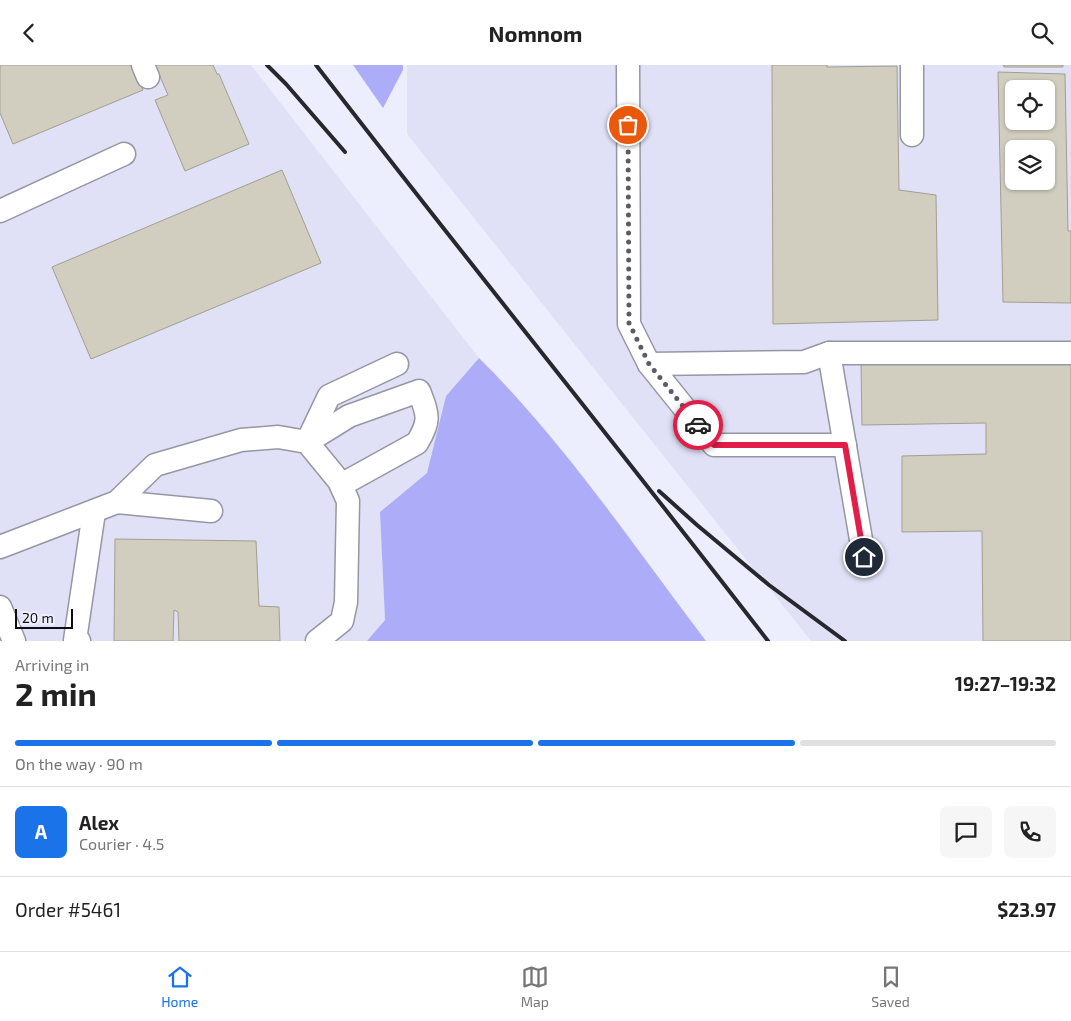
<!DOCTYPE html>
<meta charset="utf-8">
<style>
:root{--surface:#fff;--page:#f6f6f6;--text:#222;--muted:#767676;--line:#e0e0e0;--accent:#1a73e8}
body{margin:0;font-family:"Exo 2",sans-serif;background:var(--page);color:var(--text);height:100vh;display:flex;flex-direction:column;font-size:19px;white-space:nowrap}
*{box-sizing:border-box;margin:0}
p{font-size:16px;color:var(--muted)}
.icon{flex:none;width:28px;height:28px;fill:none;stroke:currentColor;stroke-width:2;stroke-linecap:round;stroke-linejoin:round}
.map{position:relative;height:576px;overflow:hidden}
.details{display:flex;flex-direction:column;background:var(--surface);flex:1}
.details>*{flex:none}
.tools{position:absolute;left:1005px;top:15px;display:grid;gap:10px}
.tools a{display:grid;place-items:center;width:50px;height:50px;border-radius:8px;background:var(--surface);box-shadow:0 1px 4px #0004;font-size:25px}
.scale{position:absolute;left:15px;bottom:12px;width:58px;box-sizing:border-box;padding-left:5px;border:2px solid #0c0c11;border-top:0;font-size:14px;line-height:18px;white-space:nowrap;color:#0c0c11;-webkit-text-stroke:4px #edeefd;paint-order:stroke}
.pin{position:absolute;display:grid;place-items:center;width:42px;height:42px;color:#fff;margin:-21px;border:2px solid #fff;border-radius:50%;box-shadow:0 1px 5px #0007}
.courier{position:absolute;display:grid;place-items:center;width:50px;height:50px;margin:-25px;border:4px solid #e11d48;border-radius:50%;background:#fff;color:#222;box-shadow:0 1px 6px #0007}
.summary em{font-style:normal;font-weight:700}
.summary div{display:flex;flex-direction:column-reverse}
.summary{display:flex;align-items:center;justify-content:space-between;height:85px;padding:0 15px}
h1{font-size:32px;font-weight:700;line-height:38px}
.bar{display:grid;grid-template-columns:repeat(4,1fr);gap:8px 5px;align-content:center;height:60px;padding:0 15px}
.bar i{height:6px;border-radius:4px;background:var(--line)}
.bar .current{background:var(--accent)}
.bar p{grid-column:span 4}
.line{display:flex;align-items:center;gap:12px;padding:0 15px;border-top:1px solid var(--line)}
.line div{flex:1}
.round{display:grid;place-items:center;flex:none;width:52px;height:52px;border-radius:8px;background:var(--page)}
header{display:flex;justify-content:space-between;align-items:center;height:65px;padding:0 15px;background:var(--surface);font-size:22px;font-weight:700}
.menu{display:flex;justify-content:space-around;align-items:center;height:70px;border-top:1px solid var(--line);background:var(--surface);font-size:14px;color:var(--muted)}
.menu a{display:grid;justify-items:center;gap:2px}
.menu .current{color:var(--accent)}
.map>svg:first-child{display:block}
</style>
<header><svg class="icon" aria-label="back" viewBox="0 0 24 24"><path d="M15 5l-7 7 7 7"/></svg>Nomnom<svg class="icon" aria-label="search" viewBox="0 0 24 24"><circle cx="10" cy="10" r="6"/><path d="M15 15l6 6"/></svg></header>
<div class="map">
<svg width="1071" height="576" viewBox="0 0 1071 576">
<rect width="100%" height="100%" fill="#edeefd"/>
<!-- built -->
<g fill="#e0e1f6" fill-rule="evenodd">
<polygon points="0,0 251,0 479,293 446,331 427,408 380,447 385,555 367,576 0,576"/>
<path d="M407,0h664v576h-260l-404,-507zM1014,24h32v32h-32zM1014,84h32v32h-32z"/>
</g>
<!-- forest -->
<g fill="#adacf9">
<polygon points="353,0 403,0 403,5 383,43"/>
<path d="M479,293c84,83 155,188 227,283h-339l18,-21 -5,-108 47,-39 19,-77z"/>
</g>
<!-- building -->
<g fill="#d1cebf" stroke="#a19f91" fill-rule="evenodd">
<polygon points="0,0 133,0 143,25 13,79 0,48"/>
<polygon points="155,0 213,0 217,9 219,9 249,79 185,106 155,35 168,30"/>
<polygon points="772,0 827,0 827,2 897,1 899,125 936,130 938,255 773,259"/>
<polygon points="1003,0 1063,0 1063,2 1004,2"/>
<path d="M998,7l67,2 3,157h3v72l-68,-1zM1014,24h32v32h-32zM1014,84h32v32h-32z"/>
<polygon points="282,105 321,198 91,294 52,202"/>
<polygon points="1071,295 1071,576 983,576 982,466 902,467 902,391 986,389 986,358 862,360 861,297"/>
<polygon points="115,474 256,476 259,541 279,542 280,576 179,576 178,547 174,545 173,576 114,576"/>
</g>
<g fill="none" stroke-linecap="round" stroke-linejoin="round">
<!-- minor casing -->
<g stroke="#9696a4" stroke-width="25">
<g id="minor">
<polyline points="143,0 148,12"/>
<polyline points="628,0 629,259 649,299 714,380 845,380"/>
<polyline points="912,0 912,70"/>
<polyline points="0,146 124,89"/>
<polyline points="829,288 864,492"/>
<polyline points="649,299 804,297 829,288 1071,288"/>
<path d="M307,377l42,-26 70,-25c9,24 12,29 -2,52l-76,42"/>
<polyline points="307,377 329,331 397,299"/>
<polyline points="117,437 211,446"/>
<polyline points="0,482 117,437 155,400 241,375 278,372 307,377 339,416 348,436 346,537 342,556 317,576"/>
<polyline points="0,542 14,576"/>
<polyline points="79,576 75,575 94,447"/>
</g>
</g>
<!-- minor -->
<use href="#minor" stroke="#fff" stroke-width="22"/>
<!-- rail -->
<g stroke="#27282e" stroke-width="4">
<polyline points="267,0 286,19 345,87"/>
<path d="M316,0c149,193 303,383 452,576"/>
<polyline points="659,426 697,460 769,520 845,576"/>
</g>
</g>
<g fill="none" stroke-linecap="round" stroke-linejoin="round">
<!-- done -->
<polyline stroke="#5b5b64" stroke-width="5" stroke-dasharray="0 9" points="628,60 629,258 649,299 698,360"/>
<!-- route -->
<polyline stroke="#e11d48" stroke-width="6" points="698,360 714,380 845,380 864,492"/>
</g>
</svg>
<div class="tools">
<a><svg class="icon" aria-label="locate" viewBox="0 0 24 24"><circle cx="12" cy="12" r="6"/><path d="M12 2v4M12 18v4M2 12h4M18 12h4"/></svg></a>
<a><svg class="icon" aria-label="layers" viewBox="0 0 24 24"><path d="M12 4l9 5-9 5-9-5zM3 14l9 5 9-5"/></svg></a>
</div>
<div class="scale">20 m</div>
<div class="pin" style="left:628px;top:60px;background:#ea580c"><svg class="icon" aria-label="bag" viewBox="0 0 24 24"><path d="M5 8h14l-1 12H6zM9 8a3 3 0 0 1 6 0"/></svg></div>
<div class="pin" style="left:864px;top:492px;background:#1f2937"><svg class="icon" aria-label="home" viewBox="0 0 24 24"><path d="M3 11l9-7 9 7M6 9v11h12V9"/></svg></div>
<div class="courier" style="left:698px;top:360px"><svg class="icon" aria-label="car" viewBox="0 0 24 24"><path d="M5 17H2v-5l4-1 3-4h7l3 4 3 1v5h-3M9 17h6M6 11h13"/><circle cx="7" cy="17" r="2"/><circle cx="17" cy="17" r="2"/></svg></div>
</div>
<section class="details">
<div class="summary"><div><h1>2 min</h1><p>Arriving in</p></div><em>19:27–19:32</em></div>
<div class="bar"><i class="current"></i><i class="current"></i><i class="current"></i><i></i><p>On the way · 90 m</p></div>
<div class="line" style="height:90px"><b class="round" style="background:var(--accent);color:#fff">A</b><div><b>Alex</b><p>Courier · 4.5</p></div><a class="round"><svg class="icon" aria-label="chat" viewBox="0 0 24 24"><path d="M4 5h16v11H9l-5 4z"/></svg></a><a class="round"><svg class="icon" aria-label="phone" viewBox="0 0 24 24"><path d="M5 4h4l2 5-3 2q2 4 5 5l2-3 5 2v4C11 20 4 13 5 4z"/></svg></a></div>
<div class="line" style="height:65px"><div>Order #5461</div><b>$23.97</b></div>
</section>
<nav class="menu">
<a class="current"><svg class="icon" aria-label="home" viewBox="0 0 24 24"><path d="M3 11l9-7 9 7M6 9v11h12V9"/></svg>Home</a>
<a><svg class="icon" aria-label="map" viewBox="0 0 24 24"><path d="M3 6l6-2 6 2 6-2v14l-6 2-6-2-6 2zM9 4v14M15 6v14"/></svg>Map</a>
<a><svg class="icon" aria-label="saved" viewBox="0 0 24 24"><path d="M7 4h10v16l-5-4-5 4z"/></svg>Saved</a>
</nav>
